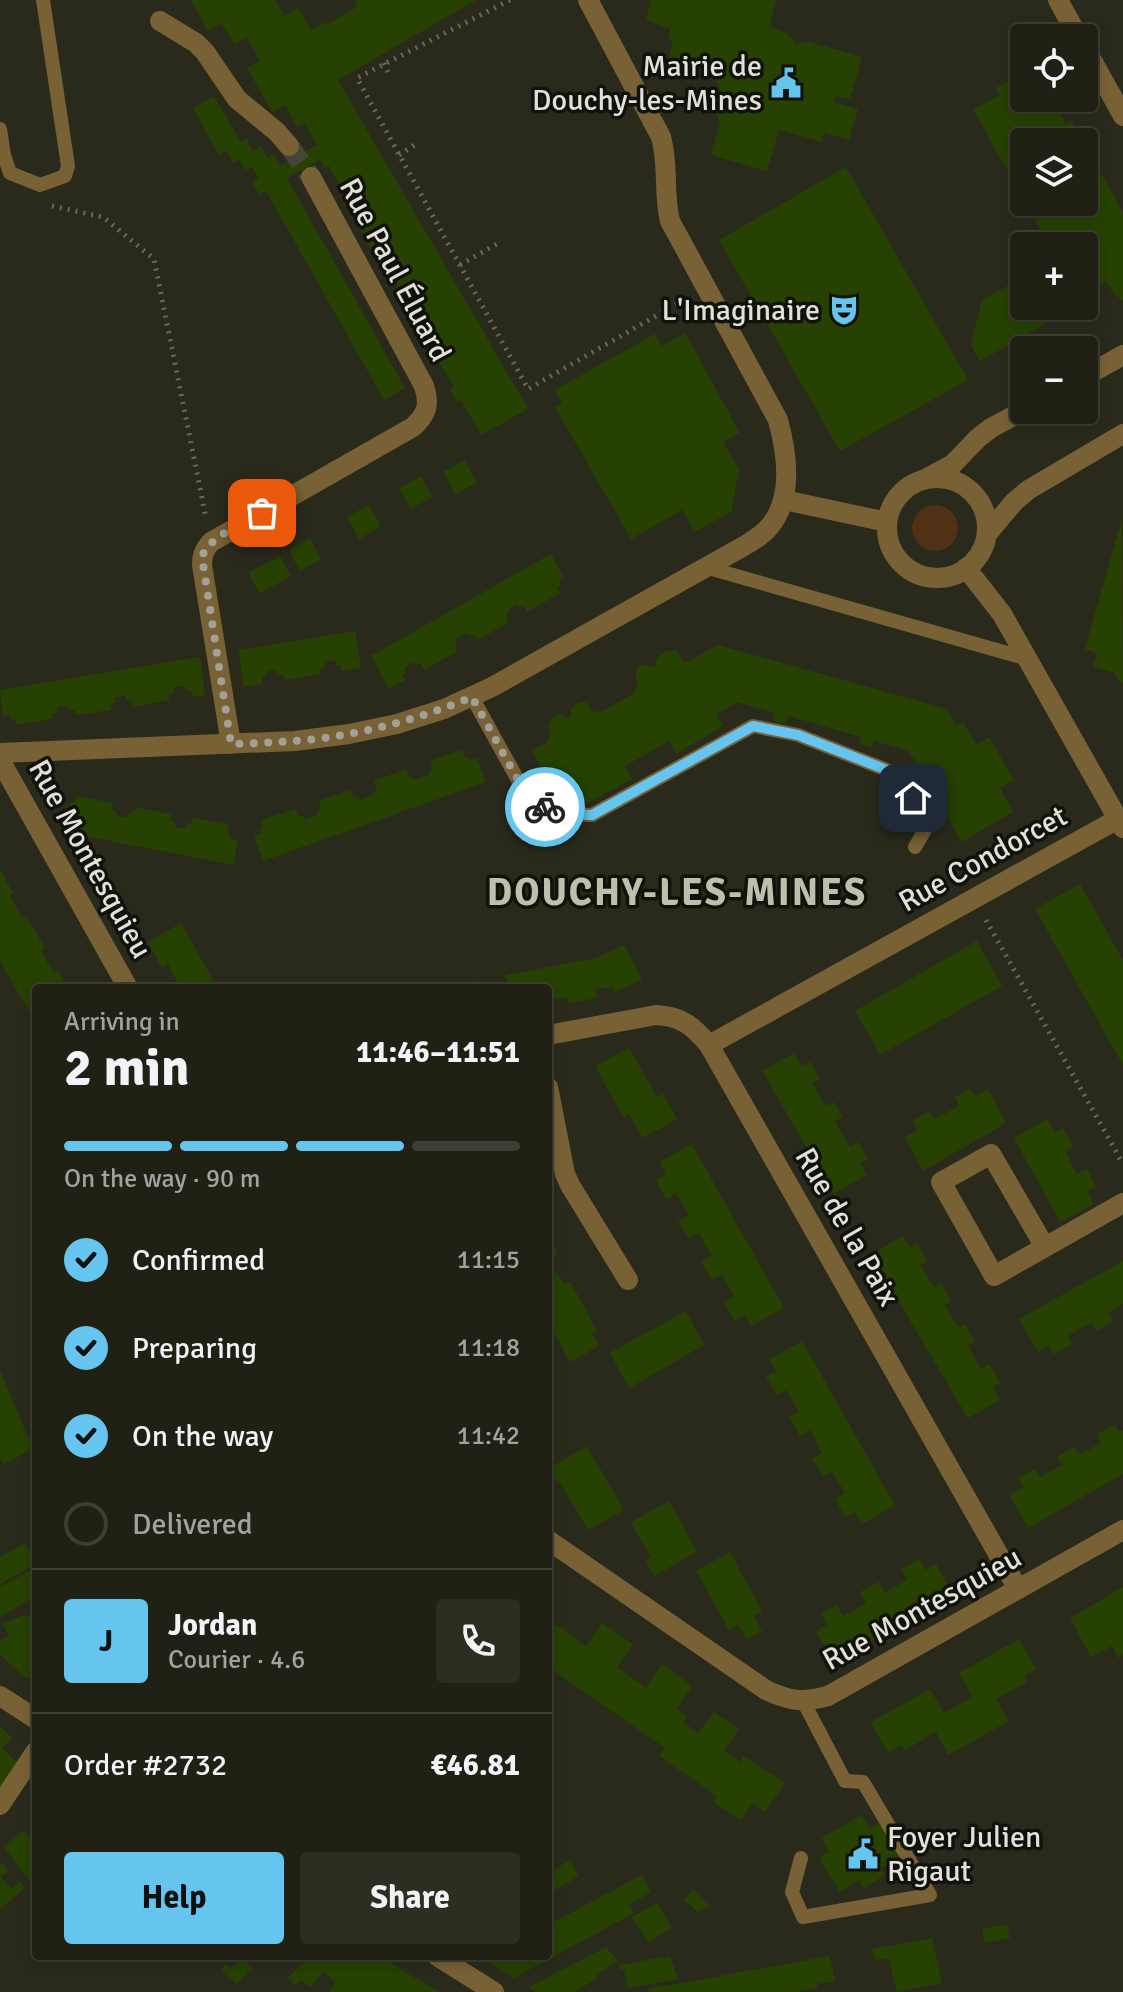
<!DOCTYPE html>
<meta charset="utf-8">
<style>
:root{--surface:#202015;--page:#2d2d22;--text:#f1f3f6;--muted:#a2a3a0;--line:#3d3e34;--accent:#65c5ee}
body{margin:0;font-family:Signika,sans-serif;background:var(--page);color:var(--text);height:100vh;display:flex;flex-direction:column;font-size:30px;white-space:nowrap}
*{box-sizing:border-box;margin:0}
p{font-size:26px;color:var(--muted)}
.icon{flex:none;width:44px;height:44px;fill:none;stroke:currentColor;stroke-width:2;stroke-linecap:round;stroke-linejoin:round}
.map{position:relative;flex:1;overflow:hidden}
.drawer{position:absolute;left:32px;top:984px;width:520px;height:976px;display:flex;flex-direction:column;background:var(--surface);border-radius:8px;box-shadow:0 4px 12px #0003,0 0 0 2px var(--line)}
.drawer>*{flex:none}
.fabs{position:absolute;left:1010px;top:24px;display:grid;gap:16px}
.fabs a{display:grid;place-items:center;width:88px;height:88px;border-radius:8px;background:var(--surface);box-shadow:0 4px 12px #0003,0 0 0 2px var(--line);font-size:40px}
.pin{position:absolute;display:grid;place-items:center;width:68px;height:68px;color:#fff;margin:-34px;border-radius:16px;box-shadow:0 4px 12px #0006}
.courier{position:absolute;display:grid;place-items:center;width:80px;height:80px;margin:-40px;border:6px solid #65c5ee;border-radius:50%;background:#fff;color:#222;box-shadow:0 2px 10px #0007}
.summary em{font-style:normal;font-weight:800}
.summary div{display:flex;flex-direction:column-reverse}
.summary{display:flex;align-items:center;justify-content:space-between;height:136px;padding:0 32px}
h1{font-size:52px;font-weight:800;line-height:60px}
.bar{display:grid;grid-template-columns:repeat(4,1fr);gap:12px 8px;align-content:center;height:96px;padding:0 32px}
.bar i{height:10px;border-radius:6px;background:var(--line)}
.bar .on{background:var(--accent)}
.bar p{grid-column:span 4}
.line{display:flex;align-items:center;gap:20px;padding:0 32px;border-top:2px solid var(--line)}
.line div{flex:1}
.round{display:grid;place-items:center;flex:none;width:84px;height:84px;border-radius:8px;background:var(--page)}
ol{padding:0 32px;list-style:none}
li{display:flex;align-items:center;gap:24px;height:88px}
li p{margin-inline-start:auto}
li .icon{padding:8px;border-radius:50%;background:var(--accent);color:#111;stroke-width:4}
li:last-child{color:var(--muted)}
li i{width:44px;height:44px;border:4px solid var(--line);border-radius:50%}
.button{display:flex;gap:16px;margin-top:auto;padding:16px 32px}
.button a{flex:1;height:92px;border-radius:8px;background:var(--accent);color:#111;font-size:32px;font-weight:800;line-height:92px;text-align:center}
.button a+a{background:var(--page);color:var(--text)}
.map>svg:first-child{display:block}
</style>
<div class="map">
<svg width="1123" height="1992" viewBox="0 0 1123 1992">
<rect width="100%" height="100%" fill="#2a2a1c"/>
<!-- green -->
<circle fill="#503116" cx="935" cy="528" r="23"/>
<!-- building -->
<g fill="#264102">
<polygon points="190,0 275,0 284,16 298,8 311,30 324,22 326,25 357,7 354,2 357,0 476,0 338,80 528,409 481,435 461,400 457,402 450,390 454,388 417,322 413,325 406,312 410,309 374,245 369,247 361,232 365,230 329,166 324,168 320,160 287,178 405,388 384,400 266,191 259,194 252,182 259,178 252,167 245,170 239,159 233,163 226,151 219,155 193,108 214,96 241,142 247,139 253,151 261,146 267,158 274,155 280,166 317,145 305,123 297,127 285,105 272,112 247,68 260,61 247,38 234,45 222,23 208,31"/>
<polygon points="651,0 776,0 769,27 787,33 797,44 806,41 862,57 850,99 836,96 834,102 858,109 849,140 824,133 822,142 779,130 767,171 711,155 720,122 712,107 725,100 711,71 669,58 673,42 668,40 671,29 646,20"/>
<polygon points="1024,72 1024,98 1051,98 1066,124 1071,120 1083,142 1024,142 1024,200 973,110 1000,95 996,88"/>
<polygon points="1084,144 1123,212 1123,300 1115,295 1106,281 1084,295 1084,246 1050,246 1025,202 1084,202"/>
<polygon points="846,167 968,380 840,451 719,240"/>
<polygon points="1024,277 1024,306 1076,306 980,361 971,345 982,300"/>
<polygon points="685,333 740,433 723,442 739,470 731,512 694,532 682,510 631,539 555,407 562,403 555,390 655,334 662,346"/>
<polygon points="465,460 477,483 455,494 443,472"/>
<polygon points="421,476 432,497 411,509 399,488"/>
<polygon points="369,505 381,526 359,539 347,517"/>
<polygon points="1122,518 1123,682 1120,684 1115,673 1093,667 1097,653 1085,649"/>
<polygon points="310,538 321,559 300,571 289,550"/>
<polygon points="551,554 564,578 560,580 560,586 557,588 560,593 527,612 525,606 520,607 518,604 510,608 506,617 509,622 478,640 475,635 468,636 466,633 456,639 457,641 455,645 457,652 424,670 421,664 416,665 414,662 405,667 406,672 402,675 405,680 389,689 371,656"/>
<polygon points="280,556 291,576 259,594 249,573"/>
<polygon points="355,631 361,668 342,671 341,666 337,666 335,660 330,661 326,662 325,666 320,670 321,674 285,680 283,675 278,674 277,670 268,671 266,675 262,677 262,684 244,687 238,650"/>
<polygon points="718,645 947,709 956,726 963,722 976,745 989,737 1014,780 1000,788 1013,812 962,842 948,818 937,824 912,782 923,776 909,751 874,741 872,748 859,744 861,737 788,716 786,724 773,721 775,713 737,702 716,714 723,726 676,754 669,741 625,766 632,779 587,804 581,791 561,802 532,751 546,743 551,733 548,727 551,719 559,714 569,719 572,707 580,702 588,703 592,711 601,712 634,693 638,684 635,678 637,668 644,664 655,667 658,657 667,651 678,651 683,662 691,660"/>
<polygon points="200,657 205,695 192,697 191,692 186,690 183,686 175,687 174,693 169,695 169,700 133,707 132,701 127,700 125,696 115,697 116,702 111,705 111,710 76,715 75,710 69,709 67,706 58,707 57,712 52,715 53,719 16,725 16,720 10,719 10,715 3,716 0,690"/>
<polygon points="462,750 464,756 471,760 477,758 486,782 263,861 254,836 260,834 261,829 263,828 261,820 296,809 298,816 303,816 305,819 311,817 318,815 318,811 321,808 319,801 351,790 353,796 358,797 360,800 373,795 377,788 374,781 406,769 409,777 412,777 415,780 429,775 432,768 430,761"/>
<polygon points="77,796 113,803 111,809 117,812 117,816 127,818 129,813 134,812 136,807 171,814 170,820 175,822 175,827 184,829 188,823 192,823 193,818 229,825 227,832 230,834 231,839 238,840 233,865 60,831 65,806 69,806 69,804 76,801"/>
<polygon points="0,870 13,893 10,895 16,907 22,918 26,916 45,948 41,951 47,962 54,973 58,971 68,988 36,988 36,1023 0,961"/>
<polygon points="1080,884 1123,960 1123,1065 1035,909"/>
<polygon points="181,923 202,960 218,988 181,988 168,964 162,968 148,942"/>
<polygon points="977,941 1002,986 880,1055 855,1011"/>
<polygon points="624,945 642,979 615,993 612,987 596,989 597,998 568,1003 567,997 548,1000 548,988 508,988 505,975 597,958"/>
<polygon points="478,981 479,988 448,988 448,987"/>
<polygon points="629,1048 657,1097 663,1094 677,1119 643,1138 629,1114 623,1117 595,1066"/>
<polygon points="794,1053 802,1066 811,1062 820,1079 812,1083 826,1106 834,1102 842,1117 835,1121 850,1147 858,1142 868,1159 860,1163 867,1175 834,1194 762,1071"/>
<polygon points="970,1089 975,1096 988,1089 1006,1123 923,1171 905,1137 917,1130 913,1121 929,1111 935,1119 959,1106 955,1097"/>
<polygon points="1047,1119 1055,1133 1063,1128 1073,1146 1065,1151 1077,1174 1087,1169 1096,1187 1088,1191 1094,1204 1060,1222 1014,1138"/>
<polygon points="692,1144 784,1308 751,1326 745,1315 734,1321 724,1302 734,1296 722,1274 712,1280 701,1262 711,1255 699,1233 689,1239 678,1220 689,1215 682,1203 676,1193 666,1199 656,1180 666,1174 659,1162"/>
<polygon points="548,1236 558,1254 548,1261"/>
<polygon points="903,1236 910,1247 917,1243 927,1261 920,1265 934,1287 941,1283 951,1301 945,1305 958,1327 965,1324 970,1333 975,1341 968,1346 981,1369 989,1364 1000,1382 993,1387 1000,1400 968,1418 871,1255"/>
<polygon points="1123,1261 1123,1304 1109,1312 1113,1321 1096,1331 1091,1323 1079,1329 1068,1336 1073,1344 1054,1354 1049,1346 1038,1352 1019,1319"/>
<polygon points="557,1272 564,1284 570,1281 597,1331 592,1334 599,1346 570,1362 548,1321 548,1277"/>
<polygon points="686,1311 704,1345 629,1388 610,1353"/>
<polygon points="802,1341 895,1505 862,1524 855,1512 845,1517 835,1499 845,1493 839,1483 832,1471 823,1477 812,1458 822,1453 810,1430 800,1436 789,1417 799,1412 787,1390 777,1395 766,1377 776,1371 770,1359"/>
<polygon points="0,1370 33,1449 3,1464 0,1458"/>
<polygon points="1115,1425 1119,1432 1123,1430 1123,1474 1028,1528 1009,1495 1023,1487 1018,1478 1035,1469 1040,1477 1062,1465 1057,1457 1074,1447 1079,1455 1101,1443 1097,1434"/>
<polygon points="587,1446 624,1510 588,1530 559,1481 557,1482 549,1468"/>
<polygon points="669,1501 697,1552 654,1576 646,1561 651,1558 631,1522"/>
<polygon points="26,1543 36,1564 0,1584 0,1557"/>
<polygon points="730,1552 762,1611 754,1616 762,1632 747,1639 738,1625 729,1630 696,1571"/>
<polygon points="920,1559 925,1570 936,1564 954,1596 833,1662 816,1631 827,1625 821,1613 837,1605 843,1616 866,1603 860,1592 879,1582 884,1593 907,1580 901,1569"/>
<polygon points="36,1567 36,1596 0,1617 0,1587"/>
<polygon points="1123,1587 1123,1655 1118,1658 1112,1646 1091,1657 1070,1618"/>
<polygon points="36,1612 36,1676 26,1678 0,1655 0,1640 9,1636 3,1624 24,1615 25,1617"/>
<polygon points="602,1623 633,1644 617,1667 646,1688 662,1664 692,1686 677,1709 687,1716 683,1722 698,1733 714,1712 739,1729 724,1751 740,1762 744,1756 785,1783 765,1812 752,1803 741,1821 713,1802 717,1796 659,1756 665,1748 548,1667 548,1635 556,1624 586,1646"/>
<polygon points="1019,1639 1036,1669 1024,1676 1027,1682 996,1699 1009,1721 948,1755 936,1732 904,1751 901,1745 888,1753 871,1722 930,1689 944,1713 972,1697 959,1673"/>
<polygon points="0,1726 12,1738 2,1748 19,1765 3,1788 0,1786"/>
<polygon points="862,1815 870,1828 881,1822 901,1855 881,1868 885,1875 864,1888 859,1880 840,1892 819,1858 829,1852 822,1838"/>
<polygon points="23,1831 36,1845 36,1890 4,1847"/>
<polygon points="570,1860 579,1876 548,1894 548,1880 556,1876 553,1870"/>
<polygon points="0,1862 8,1870 1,1877 11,1889 20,1881 25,1888 0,1909"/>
<polygon points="642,1875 651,1892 629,1905 634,1913 514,1978 480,1956 548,1956 548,1925"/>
<polygon points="693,1890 706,1902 711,1905 698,1912 684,1900"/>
<polygon points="657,1903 672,1928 648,1942 632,1917"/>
<polygon points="1007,1924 1010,1938 985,1943 982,1929"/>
<polygon points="932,1938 942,1983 897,1992 889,1958 875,1960 872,1949"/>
<polygon points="606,1947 618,1961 596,1975 598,1978 574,1992 536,1992 529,1987"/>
<polygon points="319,1956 379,1956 439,1992 328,1992 336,1982 323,1972 311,1987 301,1980 296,1986 287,1978 307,1960 313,1964"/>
<polygon points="670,1956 678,1979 628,1988 624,1969 620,1970 619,1965"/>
<polygon points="830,1956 835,1981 817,1984 818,1988 796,1992 649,1992 648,1989"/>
<polygon points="241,1958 252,1968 237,1984 221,1970 226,1963 232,1968"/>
</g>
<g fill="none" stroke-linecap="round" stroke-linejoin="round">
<!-- street-tunnel -->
<polyline stroke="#454538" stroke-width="20" stroke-dasharray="20 10" stroke-linecap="butt" points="289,146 311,177"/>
<!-- path -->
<g stroke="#68685c" stroke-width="5" stroke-dasharray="2 6" stroke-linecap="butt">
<polyline points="510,0 357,78 528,389 684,300"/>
<polyline points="384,63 388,72"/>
<polyline points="399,155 419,142"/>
<polyline points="52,206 103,217 154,259 206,518"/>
<polyline points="460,265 500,242"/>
<polyline points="986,920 1123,1164"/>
</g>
<!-- lane -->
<g stroke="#786134" stroke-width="14">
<polyline points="0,129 4,155 10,173 40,185 65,176 68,166 43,0"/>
<polyline points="705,567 1028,659"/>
<polyline points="472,697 529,800 561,814 592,815 753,726 798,735 897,774 929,823 915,847"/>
<polyline points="801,1858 792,1892 803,1917 930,1895 863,1782 845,1781 803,1701"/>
</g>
<!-- street -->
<g stroke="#786134" stroke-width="20">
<polyline points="1058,0 1079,38"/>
<polyline points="160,21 196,43 205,52 237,99 277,132 289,146"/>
<polyline points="1084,46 1123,116"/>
<polyline points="1084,377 1123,355"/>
<circle cx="937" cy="528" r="50"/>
<polyline points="927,478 953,464 978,438 991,428 1024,410"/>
<polyline points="784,500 887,522"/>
<polyline points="987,534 1014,502 1028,490 1123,434"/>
<polyline points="966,568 1002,614 1123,828"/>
<path d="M231,744l-29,-179c0,-10 2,-15 9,-23l202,-115c14,-13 17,-22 11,-41l-113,-209"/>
<path d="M0,753l295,-12 54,-7 48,-10 47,-15 48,-22 252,-141c10,-6 19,-11 26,-20 24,-29 17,-73 8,-106l-108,-199c-7,-28 -1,-56 -9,-84l-73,-137"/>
<polyline points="0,760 128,988"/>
<path d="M548,1035l108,-20c25,1 37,11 53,30l309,544"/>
<polyline points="709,1045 1118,819"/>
<polyline points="548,1087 565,1174 570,1185 628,1280"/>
<polyline points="1045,1247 991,1154 941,1182 994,1276 1123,1203"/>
<path d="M548,1540l218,150c24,11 36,13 62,6l295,-166"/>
<polyline points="0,1696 36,1719"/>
<polyline points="0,1805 36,1751"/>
<polyline points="437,1956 494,1992"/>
</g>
</g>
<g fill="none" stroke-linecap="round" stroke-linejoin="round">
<!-- done -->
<path stroke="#a1a197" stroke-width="8" stroke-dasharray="0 14.4" d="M262,513c-18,10 -54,24 -60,44l29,187c31,-1 62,-2 92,-6 52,-7 101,-21 149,-41l57,103 16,7"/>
<!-- route -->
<polyline stroke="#65c5ee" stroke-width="10" points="545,807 561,814 592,815 753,726 798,735 897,774 913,798"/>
</g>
<!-- icons -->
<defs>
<g id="civic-bare" transform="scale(2.4)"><path d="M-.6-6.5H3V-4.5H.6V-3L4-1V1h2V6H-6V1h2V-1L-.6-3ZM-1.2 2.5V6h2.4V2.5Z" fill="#65c5ee" stroke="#12120c" stroke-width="2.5" paint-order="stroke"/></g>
<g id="theatre-bare" transform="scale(2.4)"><path d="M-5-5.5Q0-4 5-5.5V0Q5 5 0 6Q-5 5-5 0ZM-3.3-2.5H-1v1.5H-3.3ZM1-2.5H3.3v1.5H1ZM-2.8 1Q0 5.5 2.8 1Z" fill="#65c5ee" stroke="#12120c" stroke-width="2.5" paint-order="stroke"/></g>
</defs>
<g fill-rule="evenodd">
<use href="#civic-bare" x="786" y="83"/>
<use href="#theatre-bare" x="844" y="310"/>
<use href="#civic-bare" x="863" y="1854"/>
</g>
<g text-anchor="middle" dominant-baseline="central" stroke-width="7" stroke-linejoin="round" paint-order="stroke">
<!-- poi labels -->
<g font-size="30" fill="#e1e1d9" stroke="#12120c" text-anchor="end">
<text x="762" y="66">Mairie de<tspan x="762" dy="34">Douchy-les-Mines</tspan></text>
<text x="820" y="310">L'Imaginaire</text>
<text x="887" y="1837" text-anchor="start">Foyer Julien<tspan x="887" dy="34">Rigaut</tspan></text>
</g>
<!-- street labels -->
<g font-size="30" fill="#e1e1d9" stroke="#12120c">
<text transform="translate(395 270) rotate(62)">Rue Paul Éluard</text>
<text transform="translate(90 859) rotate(61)">Rue Montesquieu</text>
<text transform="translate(983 859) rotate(-29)">Rue Condorcet</text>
<text transform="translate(847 1227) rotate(60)">Rue de la Paix</text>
<text transform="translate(922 1609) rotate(-29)">Rue Montesquieu</text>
</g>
<!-- district labels -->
<g font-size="38" font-weight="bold" letter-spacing="2" fill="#bfbfae" stroke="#12120c">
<text x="677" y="892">DOUCHY-LES-MINES</text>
</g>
</g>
</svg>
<div class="fabs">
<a><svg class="icon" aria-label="locate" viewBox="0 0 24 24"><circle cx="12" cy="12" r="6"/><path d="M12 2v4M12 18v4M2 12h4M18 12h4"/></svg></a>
<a><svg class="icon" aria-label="layers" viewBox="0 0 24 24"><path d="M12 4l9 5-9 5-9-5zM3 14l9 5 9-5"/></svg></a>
<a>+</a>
<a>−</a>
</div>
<div class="pin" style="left:262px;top:513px;background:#ea580c"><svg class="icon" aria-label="bag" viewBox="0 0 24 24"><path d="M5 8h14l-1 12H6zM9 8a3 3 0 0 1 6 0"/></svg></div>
<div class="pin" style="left:913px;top:798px;background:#1f2937"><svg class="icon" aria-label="home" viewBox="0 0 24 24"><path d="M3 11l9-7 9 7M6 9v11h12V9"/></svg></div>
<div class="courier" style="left:545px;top:807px"><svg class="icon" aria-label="bike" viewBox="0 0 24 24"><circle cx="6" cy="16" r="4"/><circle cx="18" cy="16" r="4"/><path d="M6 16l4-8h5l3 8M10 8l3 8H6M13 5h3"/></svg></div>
<section class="drawer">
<div class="summary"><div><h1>2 min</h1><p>Arriving in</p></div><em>11:46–11:51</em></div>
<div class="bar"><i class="on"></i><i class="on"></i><i class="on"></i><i></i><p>On the way · 90 m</p></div>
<ol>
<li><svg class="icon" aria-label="check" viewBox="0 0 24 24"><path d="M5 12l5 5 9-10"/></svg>Confirmed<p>11:15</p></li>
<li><svg class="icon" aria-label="check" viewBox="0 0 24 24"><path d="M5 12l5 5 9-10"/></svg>Preparing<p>11:18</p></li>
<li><svg class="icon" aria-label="check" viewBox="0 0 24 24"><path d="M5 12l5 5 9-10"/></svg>On the way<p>11:42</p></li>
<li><i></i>Delivered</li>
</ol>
<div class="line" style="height:144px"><b class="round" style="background:var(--accent);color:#111">J</b><div><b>Jordan</b><p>Courier · 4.6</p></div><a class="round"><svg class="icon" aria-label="phone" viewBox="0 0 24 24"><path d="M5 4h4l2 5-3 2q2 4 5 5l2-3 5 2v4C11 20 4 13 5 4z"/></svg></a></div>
<div class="line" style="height:104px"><div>Order #2732</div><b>€46.81</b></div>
<div class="button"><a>Help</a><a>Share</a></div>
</section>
</div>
